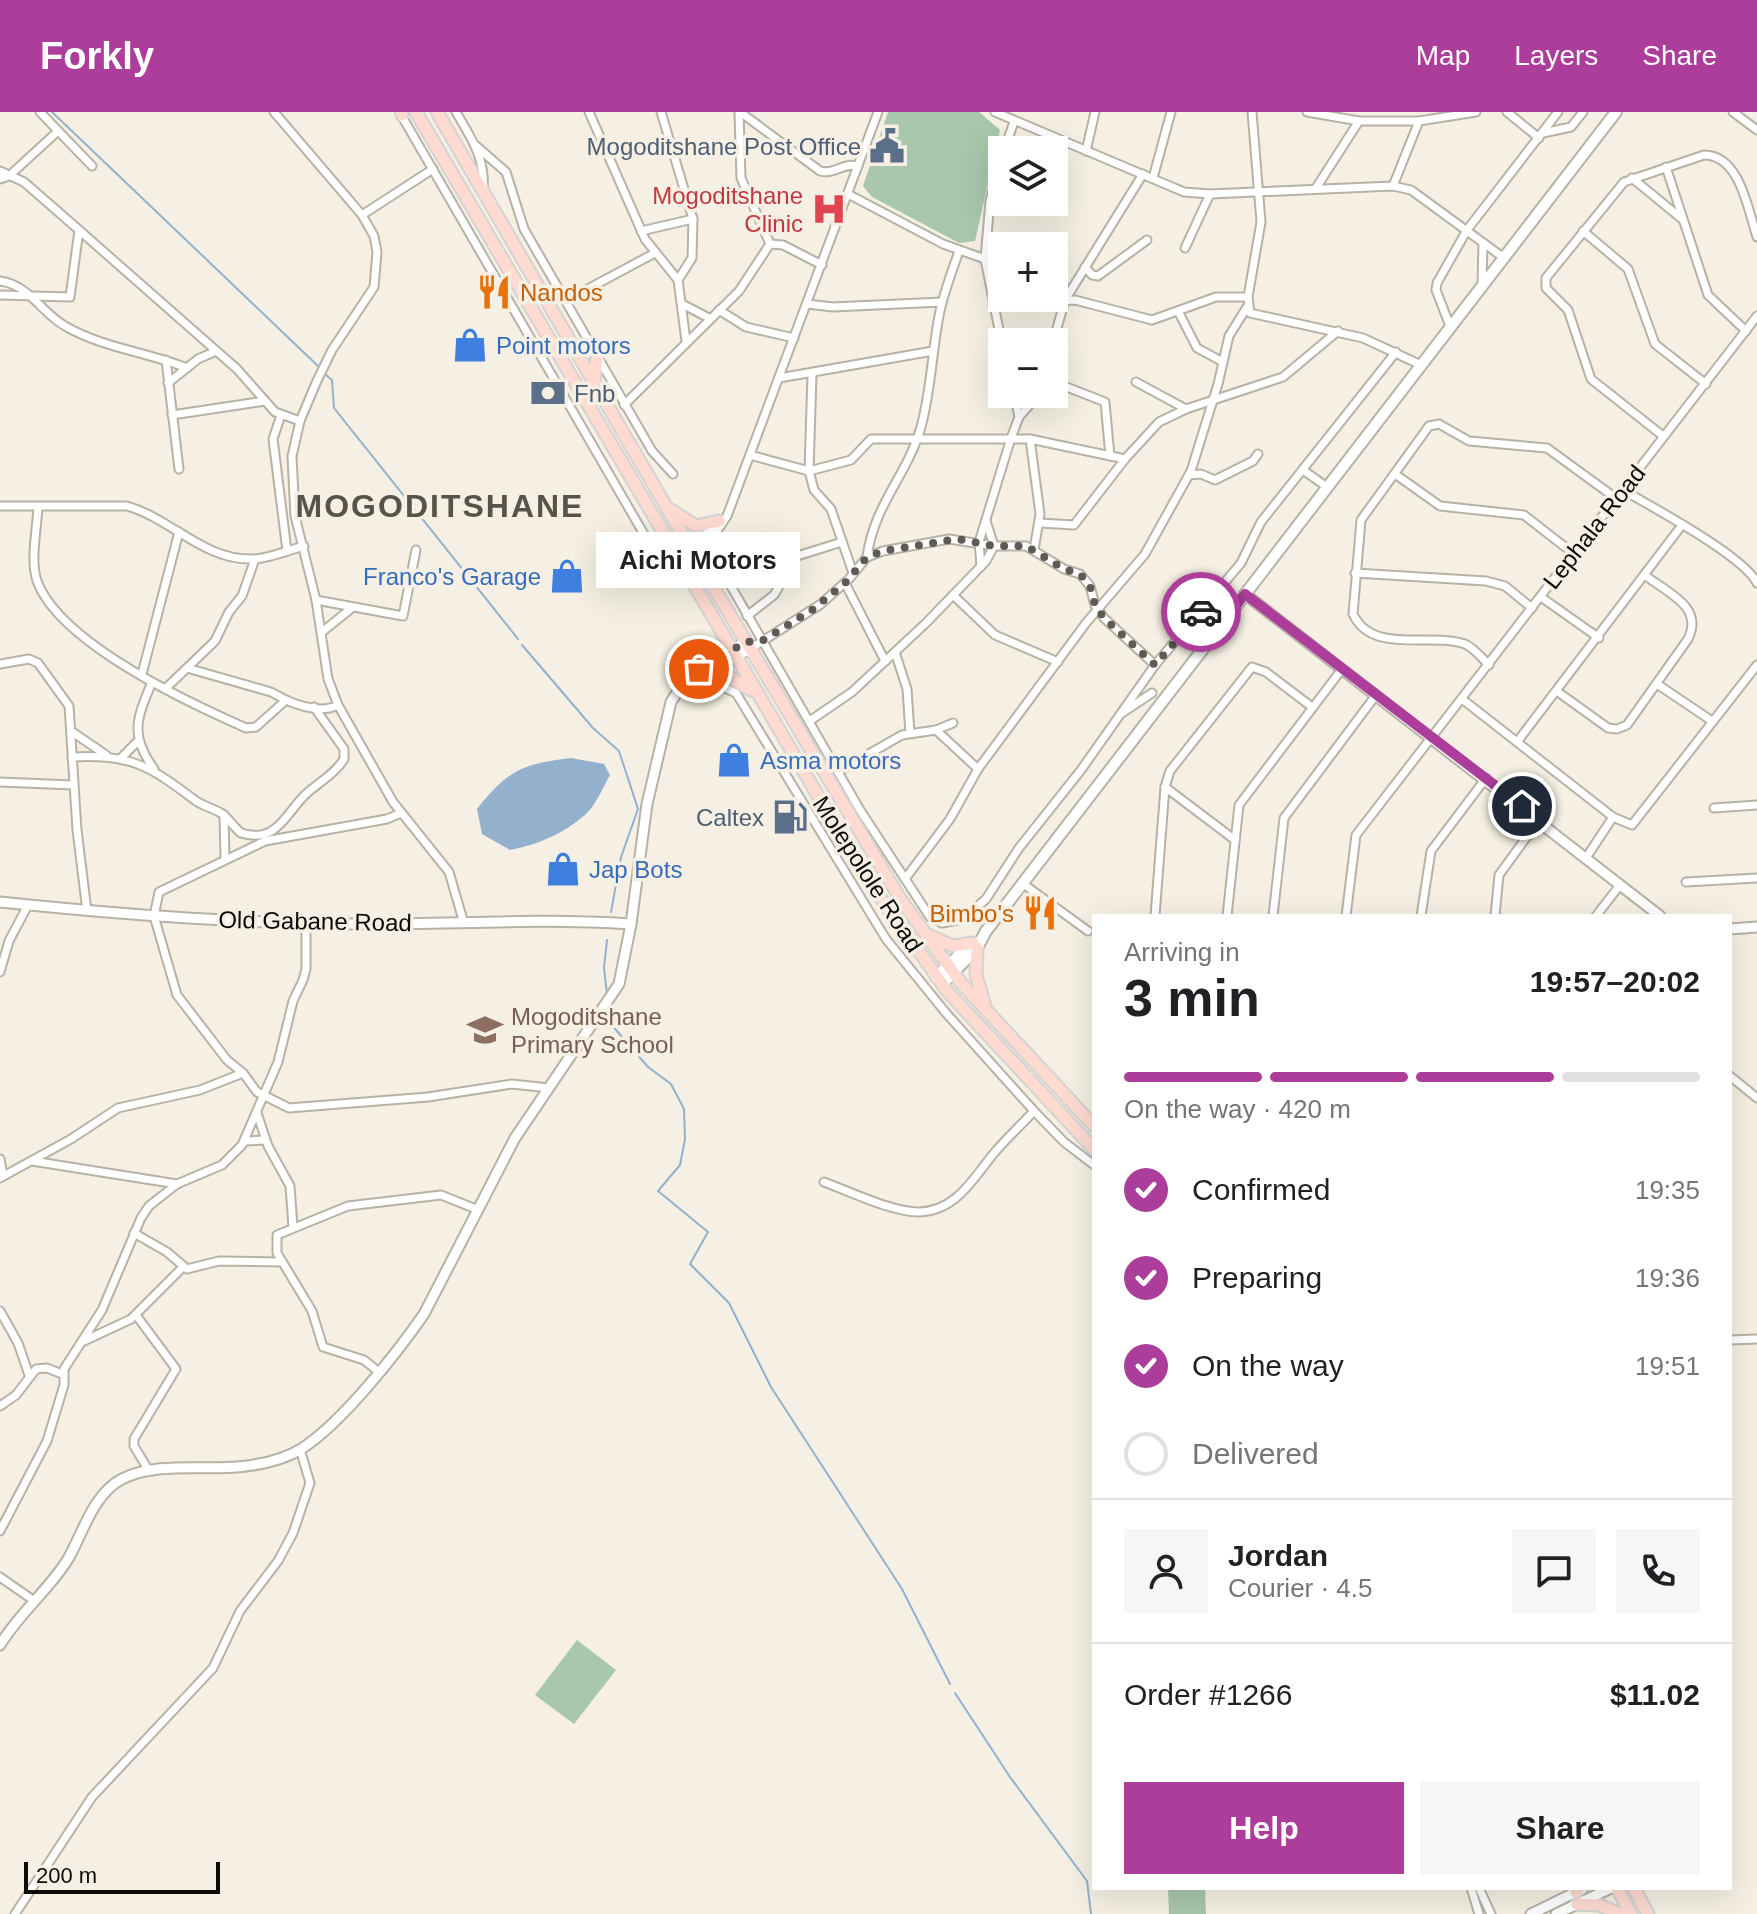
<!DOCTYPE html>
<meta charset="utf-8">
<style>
:root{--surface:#fff;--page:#f6f6f6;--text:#202124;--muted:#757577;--line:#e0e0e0;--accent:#ac3d9b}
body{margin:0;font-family:Arial,sans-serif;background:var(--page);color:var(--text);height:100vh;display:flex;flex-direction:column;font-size:30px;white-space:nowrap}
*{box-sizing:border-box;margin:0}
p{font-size:26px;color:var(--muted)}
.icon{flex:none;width:44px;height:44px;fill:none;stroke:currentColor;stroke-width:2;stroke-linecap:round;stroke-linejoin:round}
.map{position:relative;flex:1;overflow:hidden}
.panel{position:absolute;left:1092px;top:802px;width:640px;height:976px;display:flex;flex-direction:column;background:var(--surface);border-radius:0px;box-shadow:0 8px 32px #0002}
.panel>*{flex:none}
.fabs{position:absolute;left:988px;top:24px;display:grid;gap:16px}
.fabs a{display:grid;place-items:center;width:80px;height:80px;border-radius:0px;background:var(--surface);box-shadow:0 8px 32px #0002;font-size:40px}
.scale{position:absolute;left:24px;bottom:20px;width:196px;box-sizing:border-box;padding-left:8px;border:4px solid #0d0b07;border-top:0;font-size:22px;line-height:28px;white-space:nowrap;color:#0d0b07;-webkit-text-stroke:6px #f5f0e3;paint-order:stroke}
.pin{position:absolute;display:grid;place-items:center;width:68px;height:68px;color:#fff;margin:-34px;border:4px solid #fff;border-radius:50%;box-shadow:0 2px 8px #0007}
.courier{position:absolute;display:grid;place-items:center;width:80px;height:80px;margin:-40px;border:6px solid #ac3d9b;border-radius:50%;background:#fff;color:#222;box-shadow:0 2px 10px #0007}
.bubble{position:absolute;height:56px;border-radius:0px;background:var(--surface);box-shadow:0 8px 32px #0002;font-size:26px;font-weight:600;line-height:56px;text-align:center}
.overview em{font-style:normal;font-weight:600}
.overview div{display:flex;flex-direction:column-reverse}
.overview{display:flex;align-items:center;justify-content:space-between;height:136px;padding:0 32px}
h1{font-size:52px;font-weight:600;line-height:60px}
.bar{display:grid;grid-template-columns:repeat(4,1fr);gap:12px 8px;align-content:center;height:96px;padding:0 32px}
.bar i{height:10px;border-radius:6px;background:var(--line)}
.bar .on{background:var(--accent)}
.bar p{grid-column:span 4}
.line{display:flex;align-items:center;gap:20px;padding:0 32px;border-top:2px solid var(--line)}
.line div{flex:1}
.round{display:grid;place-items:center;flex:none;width:84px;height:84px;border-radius:0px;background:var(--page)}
ol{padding:0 32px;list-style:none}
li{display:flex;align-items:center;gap:24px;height:88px}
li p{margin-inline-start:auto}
li .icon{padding:8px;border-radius:50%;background:var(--accent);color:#fff;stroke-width:4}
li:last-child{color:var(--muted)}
li i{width:44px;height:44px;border:4px solid var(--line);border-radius:50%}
.action{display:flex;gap:16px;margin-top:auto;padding:16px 32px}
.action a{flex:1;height:92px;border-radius:0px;background:var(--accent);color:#fff;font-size:32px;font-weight:600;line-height:92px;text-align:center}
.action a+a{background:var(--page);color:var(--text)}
header{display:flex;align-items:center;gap:48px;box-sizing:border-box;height:112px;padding:0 40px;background:var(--accent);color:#fff}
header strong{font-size:38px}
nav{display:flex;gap:44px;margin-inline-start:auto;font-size:28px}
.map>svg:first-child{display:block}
</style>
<header>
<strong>Forkly</strong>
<nav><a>Map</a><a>Layers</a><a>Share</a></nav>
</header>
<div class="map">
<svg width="1757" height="1802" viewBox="0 0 1757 1802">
<rect width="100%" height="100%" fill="#f5f0e3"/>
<!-- green -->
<g fill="#a8c7ab">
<polygon points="888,0 979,0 1000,18 975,129 959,131 872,85 863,74"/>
<polygon points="577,1528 616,1558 574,1612 535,1583"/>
<polygon points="1168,1776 1205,1776 1206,1802 1169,1802"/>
</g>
<!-- water -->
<path fill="#93b1cd" d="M571,646l33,6 6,11c-7,12 -14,30 -24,39 -21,19 -49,31 -76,36l-28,-16 -5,-25c31,-39 45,-45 94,-51z"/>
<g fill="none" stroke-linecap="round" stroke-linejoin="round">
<!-- stream -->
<g stroke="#93b1cd" stroke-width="2">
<polyline points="52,0 318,254"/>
<polyline points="326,263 332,268 334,296 518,527"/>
<polyline points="522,533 593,616 619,639 638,697 621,745 611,800"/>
<polyline points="607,882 604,856 607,828"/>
<polyline points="610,911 648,955 671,972 684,997 685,1027 680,1053 658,1079 708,1120 690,1152 729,1191 771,1275 902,1477 950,1572"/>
<polyline points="955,1581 1010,1665 1087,1769 1091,1802"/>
</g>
<!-- minor casing -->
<g stroke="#b6b2a5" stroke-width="11">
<g id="minor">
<polyline points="40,0 92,54"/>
<polyline points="274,0 362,103 374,124 377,140 374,175 332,238 316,271 300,309 292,344 295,404 316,488 328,567 338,593 393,690 449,760 463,808"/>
<path d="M456,0c14,24 30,47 27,77"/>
<polyline points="589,0 645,127 678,168 686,229"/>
<polyline points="661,0 693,107 692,146 678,168"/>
<polyline points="739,0 741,66 770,132"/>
<path d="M740,0l80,59c15,4 23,-9 38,-5"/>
<polyline points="995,0 1184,80 1210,82 1393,74 1411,78 1504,146"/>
<polyline points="1252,0 1261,110 1248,185 1250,201 1363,226 1421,253"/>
<polyline points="1307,0 1359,9"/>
<polyline points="1507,0 1539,26"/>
<polyline points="1733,0 1757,18"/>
<polyline points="400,1 667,462 702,441 727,404 878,0"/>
<polyline points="1543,21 1571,15 1583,0"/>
<polyline points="475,33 506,60 524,117 652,339 673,362"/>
<polyline points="1004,38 1014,10"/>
<polyline points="1086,39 1095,0"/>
<polyline points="1002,46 990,89 985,147 1002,233"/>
<polyline points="1666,55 1708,183 1746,219"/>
<polyline points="0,59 24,70 79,118 237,257 275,300 300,309"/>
<polyline points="1153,66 1171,0"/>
<polyline points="1632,66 1682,107"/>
<polyline points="0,67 9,64 58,19"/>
<polyline points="1393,74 1419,9"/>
<polyline points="1316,76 1359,9 1419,9 1476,0"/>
<polyline points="848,82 943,132 985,147"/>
<polyline points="362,103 433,57"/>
<polyline points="641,119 693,107"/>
<polyline points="1583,119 1628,157 1655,232 1706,272"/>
<polyline points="1185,136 1210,82"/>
<path d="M959,139c-7,21 -16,43 -20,65 -7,36 -8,75 -18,111 -14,49 -47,77 -54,130l16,-6 66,-12 45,7h32l38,23 16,5 10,12 5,19 9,13 51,47"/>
<polyline points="1085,155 1092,163 1098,164 1147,128"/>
<path d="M0,169c29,4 41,31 65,45 38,22 82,26 122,42"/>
<polyline points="1482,173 1483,131"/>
<polyline points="0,183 70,185 79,118"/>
<polyline points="565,189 655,141"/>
<polyline points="682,192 709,206"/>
<polyline points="807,192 833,195 942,190"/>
<polyline points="993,193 1075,188 1152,208 1216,185 1248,185"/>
<polyline points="719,198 746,215 794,226"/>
<polyline points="1178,199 1197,236 1223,250"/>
<polyline points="1450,214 1436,178 1437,171 1467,118 1558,0"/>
<polyline points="1053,230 1065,188 1143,62"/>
<polyline points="166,248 179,357"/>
<polyline points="812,263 809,359 814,378 831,397 853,461"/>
<polyline points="779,266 933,239"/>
<polyline points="1054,270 1105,290 1110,344"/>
<polyline points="1136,270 1186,297"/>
<polyline points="168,271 198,247 214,240"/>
<polyline points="1014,282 1019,305"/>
<polyline points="624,293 739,179 770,132 783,133 822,153"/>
<polyline points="172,303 265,289"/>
<polyline points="281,303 273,327 287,439"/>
<path d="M1663,324l-72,-57 -23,-69 -22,-22v-10l78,-96 80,-27c36,0 44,55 53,82"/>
<polyline points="1030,327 1040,402 1034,438"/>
<polyline points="750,343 809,359 851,348 871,327 1030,327 1125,347"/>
<polyline points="1303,358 1327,375"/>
<polyline points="1395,362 1440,394 1524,403 1574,442"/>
<polyline points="1189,363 1201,362 1215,368 1253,349 1258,342"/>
<path d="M1623,378c29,17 121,66 134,93"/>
<path d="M0,394h127c45,13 77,55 127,53 16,-1 35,-9 50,-13"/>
<path d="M38,395c-1,22 -8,53 -1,74 23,62 150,121 209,147l10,-1 30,-27c16,7 37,13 52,5"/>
<polyline points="1040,411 1074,413 1125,347 1159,310 1186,297 1283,265 1338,219"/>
<polyline points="660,449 695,433 719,409"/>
<polyline points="717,450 860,698 930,805 942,811 963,807 986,787 1019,736 1081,658 1155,553 1241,451 1261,410 1396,240"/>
<polyline points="981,454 979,430 1011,326 1019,305 1039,282"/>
<polyline points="1355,461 1486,469 1505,474 1532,496"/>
<polyline points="845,471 885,549"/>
<polyline points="953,483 995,523 1058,550"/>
<polyline points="1541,485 1599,526"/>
<polyline points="316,488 403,504 416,438"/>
<polyline points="1202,498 1223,510"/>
<polyline points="747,504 774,483 797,444 842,430"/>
<polyline points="322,520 353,495"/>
<polyline points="750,537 821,492 849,467 867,445"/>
<polyline points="895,540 907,577 910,621"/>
<polyline points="0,552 29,547 38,551 69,594 77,718 87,799"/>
<path d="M1489,553c-7,-7 -15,-17 -24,-21 -35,-12 -93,11 -112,-30l8,-94 68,-94 10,-2 30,17 78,7 70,51"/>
<polyline points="187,556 271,580 286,588"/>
<polyline points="142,562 179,420"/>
<path d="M152,570c-15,36 -23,53 2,87"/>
<polyline points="1657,572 1712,609"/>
<polyline points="683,573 716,572 736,581 886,827 946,901 1034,999 1064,1030 1094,1053"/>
<polyline points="165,577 215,529 229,500 242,484 255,447"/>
<path d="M1558,580l50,36 9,1 10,-4 61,-86c16,-32 -20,-46 -42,-63"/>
<polyline points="1462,587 1613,705 1632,713 1757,553"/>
<polyline points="1122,601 1152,581"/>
<polyline points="811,608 852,580 926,511 986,449 994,434 986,409"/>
<polyline points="936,618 978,657"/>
<polyline points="71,619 106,643"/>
<polyline points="1517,630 1682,413"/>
<path d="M72,645c59,-4 79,10 124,44 9,6 20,8 28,14 6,6 11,13 17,18 36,11 44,-19 65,-39 13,-12 29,-20 38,-35v-10l-30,-42"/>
<polyline points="122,645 138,629"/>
<polyline points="839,659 902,623 936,618 953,611"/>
<polyline points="0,670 73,673"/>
<polyline points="1165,675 1235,728"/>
<polyline points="1714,696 1757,693"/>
<polyline points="401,701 387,707 265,729 159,780 154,804 177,883 227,948 243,961 257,980 289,996 428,985 512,972 549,976"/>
<polyline points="224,703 225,747"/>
<polyline points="1586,746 1613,705"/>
<polyline points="905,767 950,707 978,657 1086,511 1145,442 1191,359 1218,272 1229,224 1247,195"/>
<polyline points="1686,770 1757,766"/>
<polyline points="1022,771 1088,819"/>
<polyline points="1155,804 1165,675 1170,659 1252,555 1266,560 1312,595"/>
<polyline points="1227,804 1239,693 1342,557"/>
<polyline points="1273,804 1284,706 1376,583"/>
<polyline points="1346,804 1356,723 1757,204"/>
<polyline points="1421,804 1431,739 1486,666"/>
<polyline points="1495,804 1499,763 1539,708"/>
<polyline points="1596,804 1620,773"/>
<polyline points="0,860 9,829 28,793"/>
<polyline points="1730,964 1757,986"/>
<polyline points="257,1001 268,1034 290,1074 293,1115"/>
<polyline points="244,1029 265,1028"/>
<polyline points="0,1047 3,1063"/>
<polyline points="32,1049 177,1072"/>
<polyline points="0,1066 71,1027 118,996 200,978 243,961"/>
<path d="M824,1070c27,10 68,30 95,30 38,-1 55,-35 76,-60 12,-14 26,-27 39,-41"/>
<polyline points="134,1121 167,1140 187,1157 219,1149 280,1150"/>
<polyline points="0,1199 18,1231 29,1263"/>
<polyline points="136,1203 176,1257 134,1327 134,1334 149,1359"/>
<polyline points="1730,1228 1757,1227"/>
<polyline points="84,1229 131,1207 183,1155"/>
<polyline points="379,1260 364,1248 323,1235 312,1199 277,1141 277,1123 348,1094 441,1083 476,1097"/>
<polyline points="0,1294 16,1283 36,1257 47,1256 62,1262"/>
<polyline points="0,1419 47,1329 64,1273 64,1257 102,1198 141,1106 149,1094 177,1072 222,1053 242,1033 278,950 293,889 303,868 306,857 306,810"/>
<polyline points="0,1465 33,1488"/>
<polyline points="1471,1776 1479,1802"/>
<polyline points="1479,1776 1491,1802"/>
<polyline points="15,1802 92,1685 213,1556 240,1499 278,1449 293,1421 310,1371 300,1337"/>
</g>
</g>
<!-- tertiary casing -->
<g stroke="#b6b2a5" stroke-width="13">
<g id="tertiary">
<polyline points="1245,482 1660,804"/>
<polyline points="697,565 750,537"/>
<path d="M0,790c123,13 247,22 370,22 89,0 171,-6 261,0"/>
<polyline points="1730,817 1757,815"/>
<path d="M0,1533c19,-32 49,-55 68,-86 15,-26 25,-65 54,-80 34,-17 78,-9 115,-12 22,-2 45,-6 64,-18 40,-25 96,-96 123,-135l91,-176 104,-154 12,-60 16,-120 24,-102c16,-29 45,-46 75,-60"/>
<polyline points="1531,1802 1582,1777"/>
<polyline points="1556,1802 1611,1776"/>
</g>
</g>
<!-- secondary casing -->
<g stroke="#b6b2a5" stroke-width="14">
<g id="secondary">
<polyline points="936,865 972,831"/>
<polyline points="942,872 977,836 986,819 1616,0"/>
</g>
</g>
<!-- primary casing -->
<g stroke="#d3d3d2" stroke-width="15">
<g id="primary">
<polyline points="402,0 402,3"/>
<polyline points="416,0 867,767 948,880 1094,1037"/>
<polyline points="437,0 696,446 901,788 961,871 1094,1014"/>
<polyline points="594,271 597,246"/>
<polyline points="671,398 696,414 719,409"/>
<polyline points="694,566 726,563 751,578"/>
<polyline points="926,822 953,834 973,831"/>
<polyline points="977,836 976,863 985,894"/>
<polyline points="1617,1776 1631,1802"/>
<polyline points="1634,1776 1648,1802"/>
<polyline points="1576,1780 1580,1776"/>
<polyline points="1577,1792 1599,1793 1620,1802"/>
</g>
</g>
<!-- minor -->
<use href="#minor" stroke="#fff" stroke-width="7"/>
<!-- tertiary -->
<use href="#tertiary" stroke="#fff" stroke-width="9"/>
<!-- secondary -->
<use href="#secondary" stroke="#fff" stroke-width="10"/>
<!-- primary -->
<use href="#primary" stroke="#fedad1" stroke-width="11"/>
</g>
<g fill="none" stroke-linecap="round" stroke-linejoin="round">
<!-- done -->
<polyline stroke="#5e5b54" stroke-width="8" stroke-dasharray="0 14.4" points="699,557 746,530 762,529 812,498 845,471 867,445 883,439 957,427 994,434 1026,434 1064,457 1080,462 1090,474 1095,493 1104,506 1155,553 1201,500"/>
<!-- route -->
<polyline stroke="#ac3d9b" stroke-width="10" points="1201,500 1223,510 1245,482 1522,694"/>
</g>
<!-- icons -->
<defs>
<g id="civic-bare" transform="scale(2.76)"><path d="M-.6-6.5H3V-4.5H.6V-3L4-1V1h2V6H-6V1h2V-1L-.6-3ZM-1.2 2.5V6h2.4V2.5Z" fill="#5c6f8a" stroke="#f5f0e3" stroke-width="2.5" paint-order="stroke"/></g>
<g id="hospital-bare" transform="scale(2.76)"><path d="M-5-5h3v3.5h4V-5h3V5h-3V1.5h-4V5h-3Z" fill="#e0444e" stroke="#f5f0e3" stroke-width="2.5" paint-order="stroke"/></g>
<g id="restaurant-bare" transform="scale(2.76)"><path d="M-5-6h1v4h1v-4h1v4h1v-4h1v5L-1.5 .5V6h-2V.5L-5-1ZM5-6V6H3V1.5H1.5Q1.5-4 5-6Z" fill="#e8710a" stroke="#f5f0e3" stroke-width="2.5" paint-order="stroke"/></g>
<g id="shop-bare" transform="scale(2.76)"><path d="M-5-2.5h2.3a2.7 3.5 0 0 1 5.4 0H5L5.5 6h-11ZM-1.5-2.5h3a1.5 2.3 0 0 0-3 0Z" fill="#3f7fe0" stroke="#f5f0e3" stroke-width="2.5" paint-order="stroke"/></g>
<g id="bank-bare" transform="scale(2.76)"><path d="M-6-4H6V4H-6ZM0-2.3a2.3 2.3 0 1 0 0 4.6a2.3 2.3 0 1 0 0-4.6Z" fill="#5c6f8a" stroke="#f5f0e3" stroke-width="2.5" paint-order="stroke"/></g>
<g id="fuel-bare" transform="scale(2.76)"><path d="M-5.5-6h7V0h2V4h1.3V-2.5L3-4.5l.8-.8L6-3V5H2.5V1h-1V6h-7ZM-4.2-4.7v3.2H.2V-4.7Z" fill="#5c6f8a" stroke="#f5f0e3" stroke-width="2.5" paint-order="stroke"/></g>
<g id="school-bare" transform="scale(2.76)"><path d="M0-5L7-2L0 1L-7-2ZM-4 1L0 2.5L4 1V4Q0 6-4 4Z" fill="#8d6e63" stroke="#f5f0e3" stroke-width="2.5" paint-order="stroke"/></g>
</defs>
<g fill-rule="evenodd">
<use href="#civic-bare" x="887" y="34"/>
<use href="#hospital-bare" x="829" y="97"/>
<use href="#restaurant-bare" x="494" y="180"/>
<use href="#shop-bare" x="470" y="233"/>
<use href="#bank-bare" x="548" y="281"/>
<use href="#shop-bare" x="567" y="464"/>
<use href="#shop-bare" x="734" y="648"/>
<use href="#fuel-bare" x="790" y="705"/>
<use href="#shop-bare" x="563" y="757"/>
<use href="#restaurant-bare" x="1040" y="801"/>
<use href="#school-bare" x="485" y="918"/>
</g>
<g text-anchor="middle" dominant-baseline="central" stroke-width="7" stroke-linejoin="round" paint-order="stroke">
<!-- service labels -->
<g font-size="24" fill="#4e5e75" stroke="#f5f0e3" text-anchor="end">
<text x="861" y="34">Mogoditshane Post Office</text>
<text x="574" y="281" text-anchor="start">Fnb</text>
<text x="764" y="705">Caltex</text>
</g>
<!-- health labels -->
<g font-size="24" fill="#be3a42" stroke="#f5f0e3" text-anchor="end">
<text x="803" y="83">Mogoditshane<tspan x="803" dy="28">Clinic</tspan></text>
</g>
<!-- food labels -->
<g font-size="24" fill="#c56008" stroke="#f5f0e3" text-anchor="start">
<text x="520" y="180">Nandos</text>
<text x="1014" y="801" text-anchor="end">Bimbo's</text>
</g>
<!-- shop labels -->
<g font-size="24" fill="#366cbe" stroke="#f5f0e3" text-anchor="start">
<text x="496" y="233">Point motors</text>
<text x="541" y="464" text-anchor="end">Franco's Garage</text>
<text x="760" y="648">Asma motors</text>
<text x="589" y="757">Jap Bots</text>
</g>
<!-- street labels -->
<g font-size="24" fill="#0d0b07" stroke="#f5f0e3">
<text transform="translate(1594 415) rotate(-52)">Lephala Road</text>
<text transform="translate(868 762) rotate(57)">Molepolole Road</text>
<text transform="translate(315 809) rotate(1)">Old Gabane Road</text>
</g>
<!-- education labels -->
<g font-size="24" fill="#785e54" stroke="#f5f0e3" text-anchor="start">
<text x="511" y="904">Mogoditshane<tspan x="511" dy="28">Primary School</tspan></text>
</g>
<!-- district labels -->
<g font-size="32" font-weight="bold" letter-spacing="2" fill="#575348" stroke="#f5f0e3">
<text x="440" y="394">MOGODITSHANE</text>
</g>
</g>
</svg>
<div class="fabs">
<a><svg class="icon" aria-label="layers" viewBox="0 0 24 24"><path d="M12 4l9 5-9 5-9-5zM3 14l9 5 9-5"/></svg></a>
<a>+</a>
<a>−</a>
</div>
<div class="scale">200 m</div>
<div class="pin" style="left:699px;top:557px;background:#ea580c"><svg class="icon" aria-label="bag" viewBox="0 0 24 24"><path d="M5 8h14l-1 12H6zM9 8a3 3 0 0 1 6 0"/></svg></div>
<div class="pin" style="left:1522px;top:694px;background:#1f2937"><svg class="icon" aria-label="home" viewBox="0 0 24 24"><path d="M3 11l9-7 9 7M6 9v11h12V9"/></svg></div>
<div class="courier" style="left:1201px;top:500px"><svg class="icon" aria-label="car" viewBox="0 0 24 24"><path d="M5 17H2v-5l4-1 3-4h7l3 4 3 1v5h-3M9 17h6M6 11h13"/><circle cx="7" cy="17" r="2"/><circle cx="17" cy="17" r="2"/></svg></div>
<div class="bubble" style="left:596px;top:420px;width:204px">Aichi Motors</div>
<section class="panel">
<div class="overview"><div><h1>3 min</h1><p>Arriving in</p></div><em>19:57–20:02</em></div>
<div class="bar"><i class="on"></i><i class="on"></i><i class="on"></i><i></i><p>On the way · 420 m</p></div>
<ol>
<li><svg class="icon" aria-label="check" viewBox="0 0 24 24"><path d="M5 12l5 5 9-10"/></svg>Confirmed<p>19:35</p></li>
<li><svg class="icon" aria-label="check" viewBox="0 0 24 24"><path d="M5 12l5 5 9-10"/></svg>Preparing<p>19:36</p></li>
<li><svg class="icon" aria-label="check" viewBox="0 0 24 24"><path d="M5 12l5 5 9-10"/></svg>On the way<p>19:51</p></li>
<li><i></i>Delivered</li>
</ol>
<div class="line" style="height:144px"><a class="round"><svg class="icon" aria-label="person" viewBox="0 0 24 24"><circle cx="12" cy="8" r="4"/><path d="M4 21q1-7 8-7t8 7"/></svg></a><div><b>Jordan</b><p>Courier · 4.5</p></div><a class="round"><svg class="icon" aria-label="chat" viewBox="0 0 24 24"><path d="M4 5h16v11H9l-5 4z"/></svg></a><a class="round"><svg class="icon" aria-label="phone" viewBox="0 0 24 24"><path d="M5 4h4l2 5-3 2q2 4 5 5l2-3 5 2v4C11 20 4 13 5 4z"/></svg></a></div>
<div class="line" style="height:104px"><div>Order #1266</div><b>$11.02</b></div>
<div class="action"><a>Help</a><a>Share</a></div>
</section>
</div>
